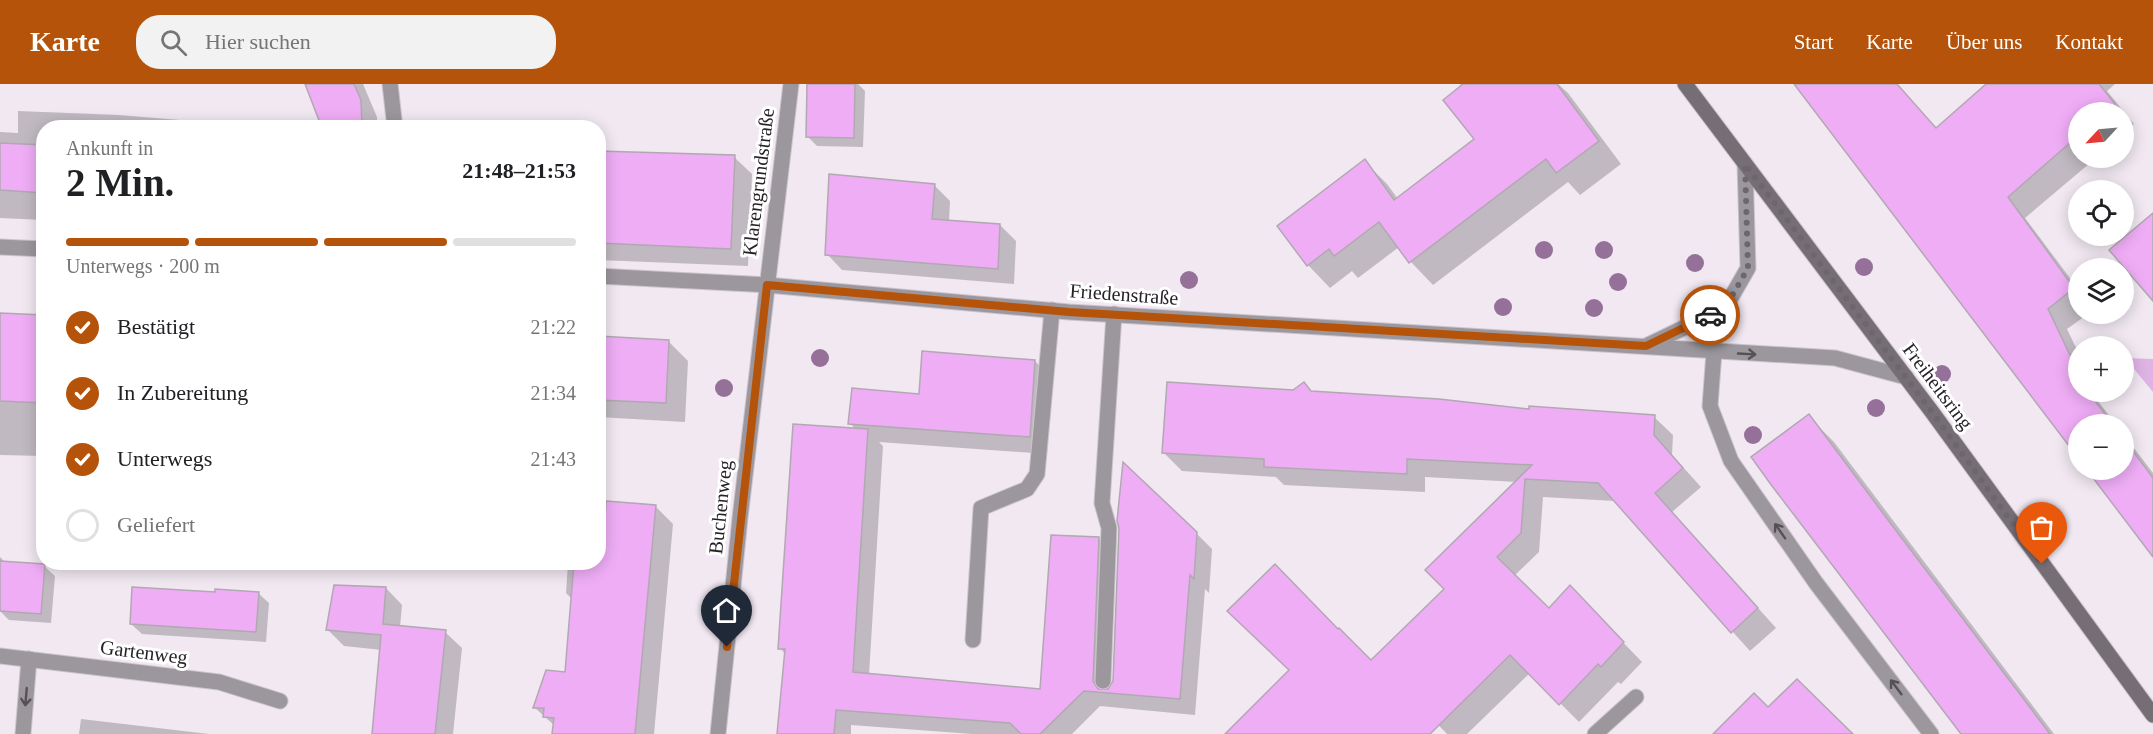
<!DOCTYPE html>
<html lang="de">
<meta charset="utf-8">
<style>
:root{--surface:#fff;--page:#f2f2f2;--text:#202124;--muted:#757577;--line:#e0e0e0;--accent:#b45309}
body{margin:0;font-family:"Times New Roman",serif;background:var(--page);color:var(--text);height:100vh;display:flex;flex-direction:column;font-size:22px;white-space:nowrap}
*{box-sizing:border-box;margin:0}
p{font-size:20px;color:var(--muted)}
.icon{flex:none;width:33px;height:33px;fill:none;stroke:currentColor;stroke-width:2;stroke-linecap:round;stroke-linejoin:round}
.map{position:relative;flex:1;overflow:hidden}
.drawer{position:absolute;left:36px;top:36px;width:570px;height:450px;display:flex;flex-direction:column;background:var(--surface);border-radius:24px;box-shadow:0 3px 15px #0003}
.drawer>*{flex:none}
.needle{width:39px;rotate:244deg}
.fabs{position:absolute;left:2068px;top:18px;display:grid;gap:12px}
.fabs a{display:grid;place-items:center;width:66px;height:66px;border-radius:50%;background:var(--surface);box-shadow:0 3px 15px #0003;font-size:30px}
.pin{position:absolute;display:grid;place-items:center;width:51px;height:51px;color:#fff;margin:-62px -26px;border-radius:50% 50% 50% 0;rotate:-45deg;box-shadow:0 0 6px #0007}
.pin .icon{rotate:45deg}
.courier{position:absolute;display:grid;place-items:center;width:60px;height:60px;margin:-30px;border:4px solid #b45309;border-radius:50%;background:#fff;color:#222;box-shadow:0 2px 8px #0007}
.overview em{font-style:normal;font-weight:600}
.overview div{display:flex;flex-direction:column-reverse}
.overview{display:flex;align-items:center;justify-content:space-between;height:102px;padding:0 30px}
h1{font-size:39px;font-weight:600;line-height:45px}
.bar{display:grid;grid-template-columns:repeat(4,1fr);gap:9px 6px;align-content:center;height:72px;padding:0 30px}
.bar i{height:8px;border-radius:4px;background:var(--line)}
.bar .on{background:var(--accent)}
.bar p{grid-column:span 4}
ol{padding:0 30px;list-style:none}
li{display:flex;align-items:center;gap:18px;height:66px}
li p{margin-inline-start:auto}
li .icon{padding:6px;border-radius:50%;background:var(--accent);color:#fff;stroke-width:4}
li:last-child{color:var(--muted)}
li i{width:33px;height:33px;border:3px solid var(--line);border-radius:50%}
header{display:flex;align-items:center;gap:36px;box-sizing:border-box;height:84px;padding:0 30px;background:var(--accent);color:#fff}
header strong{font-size:28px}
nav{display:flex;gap:33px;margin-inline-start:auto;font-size:21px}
.search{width:420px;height:54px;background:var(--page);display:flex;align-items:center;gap:15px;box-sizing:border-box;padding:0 21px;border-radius:24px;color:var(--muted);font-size:22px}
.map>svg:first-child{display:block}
</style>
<header>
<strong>Karte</strong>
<div class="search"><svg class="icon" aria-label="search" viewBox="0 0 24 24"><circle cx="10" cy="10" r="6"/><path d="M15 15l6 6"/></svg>Hier suchen</div>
<nav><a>Start</a><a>Karte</a><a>Über uns</a><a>Kontakt</a></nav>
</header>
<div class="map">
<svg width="2153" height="650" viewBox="0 0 2153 650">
<rect width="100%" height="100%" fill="#f1e8f2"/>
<!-- green -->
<polygon fill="#e0b3e5" points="2125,274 2153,275 2153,308"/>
<!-- shadow -->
<g fill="#0003">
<polygon points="306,0 363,0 377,33 377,44 44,44 44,136 0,134 0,48 18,49 18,27 119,31 205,38 249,38 249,36 321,40"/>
<polygon points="808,0 858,0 865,7 863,63 817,62 807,52"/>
<polygon points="1460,0 1558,0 1568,9 1621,80 1580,111 1568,98 1433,201 1411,178 1399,163 1358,194 1352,187 1330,204 1308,181 1364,77 1387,100 1398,115 1476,56"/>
<polygon points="1795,0 1877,0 1900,6 1937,45 1988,0 2115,0 2107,7 2134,40 2124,49 2124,28 2079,28 2079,74 2096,74 2025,134 2079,206 2079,230 2088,230 2067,245 2079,270 2079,308 2100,308 2094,312 2116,340 2079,340 2079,373"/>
<polygon points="598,68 734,73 752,90 748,182 598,176"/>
<polygon points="934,101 950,117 949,138 1000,141 1016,157 1014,200 842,186 827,170"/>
<polygon points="0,230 44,232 44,372 0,371"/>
<polygon points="598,254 668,257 688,277 685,338 598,333"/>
<polygon points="1035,277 1052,295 1047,370 879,358 883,362 869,591 1042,606 1098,454 1114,470 1109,606 1196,449 1212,465 1209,509 1205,505 1195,631 1100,622 1072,650 972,650 851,641 851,650 779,650 786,571 780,564 856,346 850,339 920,311"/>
<polygon points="1312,309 1531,327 1654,333 1673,351 1672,371 1701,403 1672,428 1776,544 1750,567 1615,417 1543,413 1539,468 1514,492 1549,526 1588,522 1642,578 1621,600 1618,598 1579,638 1530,589 1467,650 1447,650 1425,627 1402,650 1227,650 1371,578 1446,505 1518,398 1425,393 1425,408 1284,401 1276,393 1182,387 1163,368"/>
<polygon points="1808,332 1834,358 2054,650 1963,650"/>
<polygon points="2124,351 2153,389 2153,471 2088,386 2124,386"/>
<polygon points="656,423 673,440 654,650 554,650 555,642 534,623 566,590 572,515 566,509 568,478 598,478 606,438"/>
<polygon points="0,473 6,479 44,482 55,492 51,539 9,536 0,527"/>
<polygon points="386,504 402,521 400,543 445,548 462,564 453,650 374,650 382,566 344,562 327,545"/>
<polygon points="258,509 269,519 266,558 142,550 131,540 216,510"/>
<polygon points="81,635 209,650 79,650"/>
</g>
<!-- building -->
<g fill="#efadf6" stroke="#b1a8b2" stroke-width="1.5">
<polygon points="305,0 354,0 361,16 362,44 322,44"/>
<polygon points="807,0 855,0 854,54 806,53"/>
<polygon points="1463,0 1557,0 1599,57 1556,89 1546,75 1409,179 1379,138 1334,172 1329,165 1307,182 1277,142 1365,75 1394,116 1474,55 1443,16"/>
<polygon points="1794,0 1897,0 1936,44 1986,0 2099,0 2115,20 2105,28 2079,28 2079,51 2008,113 2074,204 2048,225 2070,271 2079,282 2079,308 2088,308 2113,340 2079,340 2079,375"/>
<polygon points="0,59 44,61 44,109 0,106"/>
<polygon points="598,67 735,71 731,165 598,159"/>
<polygon points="829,90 935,100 932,135 1000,140 998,185 825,171"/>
<polygon points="2153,129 2153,217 2109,166"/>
<polygon points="0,229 44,231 44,319 0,317"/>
<polygon points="598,252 669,256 666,319 598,316"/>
<polygon points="922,267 1035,276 1030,353 848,340 852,304 919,310"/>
<polygon points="1167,298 1293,306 1304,298 1311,307 1439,315 1529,325 1529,322 1655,331 1654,351 1683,384 1655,409 1758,524 1731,549 1598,399 1525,395 1521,449 1497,473 1549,524 1570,501 1624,558 1601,583 1598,580 1559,621 1510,571 1430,650 1225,650 1289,586 1227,527 1275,480 1338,545 1339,544 1371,576 1444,505 1425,486 1532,381 1407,375 1407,390 1264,383 1264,375 1162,369"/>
<polygon points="1809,330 1888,436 2050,650 1961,650 1772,402 1751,373"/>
<polygon points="793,340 868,345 853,588 1040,605 1051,451 1099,453 1093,597 1098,605 1108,605 1113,597 1119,444 1117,437 1123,378 1197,448 1194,495 1190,491 1180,615 1084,607 1040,650 1021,650 1010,639 836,626 834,650 777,650 785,565 778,565"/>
<polygon points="2124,355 2153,394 2153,473 2087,386 2124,386"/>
<polygon points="606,417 656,421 635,650 552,650 554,634 543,633 544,624 533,624 546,586 565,588 574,478 598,478 598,436 605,436"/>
<polygon points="0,477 45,480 41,530 0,527"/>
<polygon points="334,501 386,503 383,540 446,546 435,650 372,650 381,551 326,546"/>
<polygon points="132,503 215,508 215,505 259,508 256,548 130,540"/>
<polygon points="1797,595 1853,650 1713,650 1754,609 1768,623"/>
</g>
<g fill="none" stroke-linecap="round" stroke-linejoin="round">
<!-- lane casing -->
<g stroke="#ccc4cd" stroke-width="17">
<g id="lane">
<polyline points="973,556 981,424 1027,405 1037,390 1052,226"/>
<polyline points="1103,597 1109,444 1102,419 1114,230"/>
</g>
</g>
<!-- street casing -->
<g stroke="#ccc4cd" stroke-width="17">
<g id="street">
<polyline points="390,0 395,44"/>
<polyline points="0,163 44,165"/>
<polyline points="598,192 767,201 1069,228 1835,274 1906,293"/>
<polyline points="1646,262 1725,224 1748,184 1745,80"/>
<polyline points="1714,268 1710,322 1731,377 1816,499 1931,650"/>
<polyline points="0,572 219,598 280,617"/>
<polyline points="23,650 29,575"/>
<polyline points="718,650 740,434 791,0"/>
<polyline points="1595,650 1636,613"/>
</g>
</g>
<!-- secondary casing -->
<g stroke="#ccc4cd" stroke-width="17">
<polyline id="secondary" points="1685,0 1932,328 2153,631"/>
</g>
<!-- lane -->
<use href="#lane" stroke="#9b979c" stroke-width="15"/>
<!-- street -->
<use href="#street" stroke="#9b979c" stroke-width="15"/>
<!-- secondary -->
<use href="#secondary" stroke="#756f75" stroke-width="15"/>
</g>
<!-- trees -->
<g fill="#957199">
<circle cx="1544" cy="166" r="9"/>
<circle cx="1604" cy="166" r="9"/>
<circle cx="1695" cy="179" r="9"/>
<circle cx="1864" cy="183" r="9"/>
<circle cx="1189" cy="196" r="9"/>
<circle cx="1618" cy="198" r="9"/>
<circle cx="1503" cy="223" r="9"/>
<circle cx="1594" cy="224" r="9"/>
<circle cx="820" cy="274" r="9"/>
<circle cx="1942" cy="290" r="9"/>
<circle cx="724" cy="304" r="9"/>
<circle cx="1876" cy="324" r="9"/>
<circle cx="1753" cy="351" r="9"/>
</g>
<!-- one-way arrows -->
<defs><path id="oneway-shaft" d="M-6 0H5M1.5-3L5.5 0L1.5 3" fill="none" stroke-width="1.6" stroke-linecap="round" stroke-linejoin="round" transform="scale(1.5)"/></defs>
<g stroke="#555155">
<use href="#oneway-shaft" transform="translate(1747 270) rotate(3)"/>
<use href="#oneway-shaft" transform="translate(1780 447) rotate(-125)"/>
<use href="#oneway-shaft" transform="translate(1896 603) rotate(-127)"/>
<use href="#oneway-shaft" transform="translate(26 613) rotate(95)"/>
</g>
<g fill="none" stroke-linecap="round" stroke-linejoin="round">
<!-- done -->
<polyline stroke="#6d676d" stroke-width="6" stroke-dasharray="0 10.8" points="1710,231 1725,224 1748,184 1745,80 1932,328 2042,480"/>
<!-- route -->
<polyline stroke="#b45309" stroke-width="8" points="727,563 767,201 1069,228 1646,262 1710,231"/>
</g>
<g text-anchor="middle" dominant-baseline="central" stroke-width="6" stroke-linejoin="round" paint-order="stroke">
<!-- street labels -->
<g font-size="20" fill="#262226" stroke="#fff">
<text transform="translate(758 98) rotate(-83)">Klarengrundstraße</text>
<text transform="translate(1124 210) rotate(4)">Friedenstraße</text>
<text transform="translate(1938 302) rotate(53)">Freiheitsring</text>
<text transform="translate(720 423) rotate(-84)">Buchenweg</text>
<text transform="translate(144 568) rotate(7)">Gartenweg</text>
</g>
</g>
</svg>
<div class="fabs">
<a><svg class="needle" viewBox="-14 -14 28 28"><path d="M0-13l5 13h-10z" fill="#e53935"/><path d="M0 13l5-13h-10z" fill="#757577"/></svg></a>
<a><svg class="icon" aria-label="locate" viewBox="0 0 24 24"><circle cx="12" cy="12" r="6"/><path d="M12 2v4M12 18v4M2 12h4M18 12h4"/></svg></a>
<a><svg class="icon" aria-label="layers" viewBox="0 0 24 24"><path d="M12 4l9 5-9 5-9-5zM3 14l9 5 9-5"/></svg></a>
<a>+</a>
<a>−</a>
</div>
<div class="pin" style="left:2042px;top:480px;background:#ea580c"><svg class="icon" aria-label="bag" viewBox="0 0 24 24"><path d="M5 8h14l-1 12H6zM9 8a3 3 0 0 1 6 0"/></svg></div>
<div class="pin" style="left:727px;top:563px;background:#1f2937"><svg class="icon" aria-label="home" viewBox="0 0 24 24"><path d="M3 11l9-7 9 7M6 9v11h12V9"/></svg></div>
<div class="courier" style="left:1710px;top:231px"><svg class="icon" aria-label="car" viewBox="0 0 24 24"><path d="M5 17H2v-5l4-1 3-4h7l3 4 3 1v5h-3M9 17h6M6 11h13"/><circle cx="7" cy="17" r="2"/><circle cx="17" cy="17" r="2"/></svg></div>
<section class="drawer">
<div class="overview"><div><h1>2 Min.</h1><p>Ankunft in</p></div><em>21:48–21:53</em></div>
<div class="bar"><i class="on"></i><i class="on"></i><i class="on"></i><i></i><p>Unterwegs · 200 m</p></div>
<ol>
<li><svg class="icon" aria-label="check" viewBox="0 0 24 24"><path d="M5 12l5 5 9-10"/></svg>Bestätigt<p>21:22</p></li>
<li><svg class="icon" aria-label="check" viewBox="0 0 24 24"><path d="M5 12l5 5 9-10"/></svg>In Zubereitung<p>21:34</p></li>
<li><svg class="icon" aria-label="check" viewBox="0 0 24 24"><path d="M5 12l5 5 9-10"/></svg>Unterwegs<p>21:43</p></li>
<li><i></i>Geliefert</li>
</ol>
</section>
</div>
